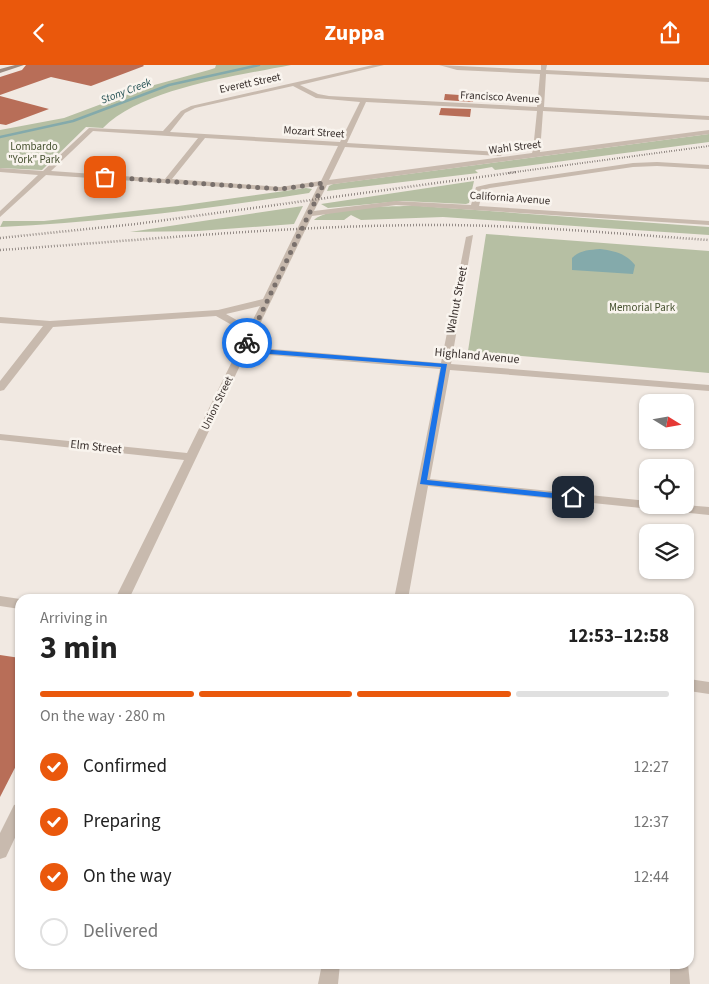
<!DOCTYPE html>
<meta charset="utf-8">
<style>
:root{--surface:#fff;--page:#f6f6f6;--text:#222;--muted:#767676;--line:#e0e0e0;--accent:#ea580c}
body{margin:0;font-family:"Source Sans 3",sans-serif;background:var(--page);color:var(--text);height:100vh;display:flex;flex-direction:column;font-size:19px;white-space:nowrap}
*{box-sizing:border-box;margin:0}
p{font-size:16px;color:var(--muted)}
.icon{flex:none;width:28px;height:28px;fill:none;stroke:currentColor;stroke-width:2;stroke-linecap:round;stroke-linejoin:round}
.map{position:relative;flex:1;overflow:hidden}
.panel{position:absolute;left:15px;top:529px;width:679px;height:375px;display:flex;flex-direction:column;background:var(--surface);border-radius:15px;box-shadow:0 1px 4px #0004}
.panel>*{flex:none}
.needle{width:32px;rotate:101deg}
.tools{position:absolute;left:639px;top:329px;display:grid;gap:10px}
.tools a{display:grid;place-items:center;width:55px;height:55px;border-radius:10px;background:var(--surface);box-shadow:0 1px 4px #0004;font-size:25px}
.pin{position:absolute;display:grid;place-items:center;width:42px;height:42px;color:#fff;margin:-21px;border-radius:10px;box-shadow:0 2px 8px #0006}
.courier{position:absolute;display:grid;place-items:center;width:50px;height:50px;margin:-25px;border:4px solid #1a73e8;border-radius:50%;background:#fff;color:#222;box-shadow:0 1px 6px #0007}
.overview em{font-style:normal;font-weight:700}
.overview div{display:flex;flex-direction:column-reverse}
.overview{display:flex;align-items:center;justify-content:space-between;height:85px;padding:0 25px}
h1{font-size:32px;font-weight:700;line-height:38px}
.bar{display:grid;grid-template-columns:repeat(4,1fr);gap:8px 5px;align-content:center;height:60px;padding:0 25px}
.bar i{height:6px;border-radius:4px;background:var(--line)}
.bar .on{background:var(--accent)}
.bar p{grid-column:span 4}
ol{padding:0 25px;list-style:none}
li{display:flex;align-items:center;gap:15px;height:55px}
li p{margin-inline-start:auto}
li .icon{padding:5px;border-radius:50%;background:var(--accent);color:#fff;stroke-width:4}
li:last-child{color:var(--muted)}
li i{width:28px;height:28px;border:2px solid var(--line);border-radius:50%}
header{display:flex;justify-content:space-between;align-items:center;height:65px;padding:0 25px;background:var(--accent);color:#fff;font-size:22px;font-weight:700}
.map>svg:first-child{display:block}
</style>
<header><svg class="icon" aria-label="back" viewBox="0 0 24 24"><path d="M15 5l-7 7 7 7"/></svg>Zuppa<svg class="icon" aria-label="share" viewBox="0 0 24 24"><path d="M12 15V3M7 8l5-5 5 5M5 13v7h14v-7"/></svg></header>
<div class="map">
<svg width="709" height="919" viewBox="0 0 709 919">
<rect width="100%" height="100%" fill="#f1e9e2"/>
<!-- green -->
<g fill="#b6bfa3">
<path d="M216,0h75c-55,11 -148,23 -188,63l-17,-1 -44,43 -42,-2v-38l64,-12 83,-31 62,-17 6,-2z"/>
<polygon points="709,69 709,77 495,105 492,102 475,105 478,108 327,126 329,121 333,119"/>
<polygon points="474,116 469,138 466,139 402,136 328,143 321,139"/>
<path d="M306,123l6,1 -3,4c-102,16 -205,29 -309,34l3,-6h41l134,-15z"/>
<polygon points="303,141 294,159 198,166 130,167"/>
<path d="M420,141l289,21v8l-266,-18 -82,3 -10,-5 -7,5h-30c14,-14 84,-14 106,-14z"/>
<polygon points="486,169 709,186 709,308 468,286"/>
</g>
<!-- water -->
<path fill="#84aaab" d="M600,184c15,2 25,4 35,16l-2,9 -61,-4v-12c8,-8 17,-8 28,-9z"/>
<g fill="none" stroke-linecap="round" stroke-linejoin="round">
<!-- stream -->
<polyline stroke="#84aaab" stroke-width="2.5" points="0,72 73,56 169,20 259,0"/>
</g>
<!-- building -->
<g fill="#b86e58">
<polygon points="26,0 143,0 144,1 91,21 51,12 0,30 0,12 22,5"/>
<polygon points="445,29 474,31 473,37 444,35"/>
<polygon points="0,31 49,44 6,60 0,59"/>
<polygon points="441,43 471,44 470,52 439,50"/>
<polygon points="0,590 20,593 20,693 0,732"/>
</g>
<g fill="none" stroke-linecap="round" stroke-linejoin="round">
<!-- street -->
<g fill="#c8baae" fill-rule="evenodd">
<path d="M373,0h11l-84,20 18,9 11,2 208,11 3,-33 -83,-4 -18,-5 102,5v-5h6l-1,5 163,8v4l-163,-8 -2,33 165,9v4l-166,-9 -3,41 169,-22v4l-382,51 -13,26 82,-10 75,4 5,-18 13,-3 144,-21 24,-1 52,3v4l-52,-3 -24,1 -143,21 -7,2 -4,16 230,15v4l-313,-20 -84,11 -63,131 192,16 25,-126 7,-2 -22,129 258,21v6l-259,-21 -20,109 218,22v4h37l24,2v8l-281,-29 -20,113h-14l46,-230 -194,-16 -117,246h-14l69,-139 -184,-20v-6l187,19 59,-120 -30,-17 -163,11 -49,63 -4,1v-10l43,-55 -43,-3v-6l50,4 168,-11 45,-11 55,-113 -38,5 -234,-16 -46,42v-6l38,-36 -38,-3v-4l43,3 46,-43 74,3 18,-20 10,-5zM293,21l23,12 44,4 -20,40 -170,-10 15,-19 10,-5zM366,37l171,9 -4,39 -1,3 -203,27 16,-33 155,9 4,-2 -4,-2 -153,-9zM93,66l105,7 -33,41 -114,-8zM205,73l133,8 -17,35 -41,6 -108,-8zM260,241l-11,21 -23,-13z"/>
<polygon points="0,531 20,534 20,544 0,541"/>
<polygon points="689,614 709,617 709,629 689,626"/>
<polygon points="20,738 20,762 6,792 0,794 0,768 14,740"/>
<polygon points="322,899 340,899 338,919 318,919"/>
<polygon points="670,899 688,899 690,919 670,919"/>
</g>
<!-- secondary -->
<polygon fill="#9c8a80" fill-rule="evenodd" points="15,0 24,0 0,8 0,4"/>
<!-- rail-far1 -->
<polyline stroke="#382f2c" stroke-width="2" stroke-dasharray="0.5 2" stroke-linecap="butt" points="508,108 709,81"/>
<!-- rail -->
<g stroke="#382f2c" stroke-width="2.5" stroke-dasharray="0.5 2.5" stroke-linecap="butt">
<polyline points="0,173 136,159 517,107"/>
<path d="M0,185c146,-10 291,-25 437,-25 91,0 182,9 272,15"/>
</g>
</g>
<!-- route -->
<polygon fill="#1a73e8" points="244,276 250,278 247,283 447,299 427,415 573,430 577,432 573,435 420,419 441,302 243,287 240,285"/>
<g fill="none" stroke-linecap="round" stroke-linejoin="round">
<!-- done -->
<polyline stroke="#79706c" stroke-width="5" stroke-dasharray="0 9" points="105,112 280,124 324,118 247,278"/>
</g>
<g text-anchor="middle" dominant-baseline="central" stroke-width="5" stroke-linejoin="round" paint-order="stroke">
<!-- far-street labels -->
<g font-size="11" fill="#382f2c" stroke="#f9f4ee">
<text transform="translate(250 18) rotate(-12)">Everett Street</text>
<text transform="translate(500 32) rotate(3)">Francisco Avenue</text>
<text transform="translate(314 67) rotate(4)">Mozart Street</text>
<text transform="translate(515 82) rotate(-7)">Wahl Street</text>
<text transform="translate(510 133) rotate(4)">California Avenue</text>
<text transform="translate(217 338) rotate(-64)">Union Street</text>
</g>
<!-- far-water labels -->
<g font-size="11" font-style="italic" fill="#265255" stroke="#f9f4ee">
<text transform="translate(126 26) rotate(-21)">Stony Creek</text>
</g>
<!-- far-park labels -->
<g font-size="11" fill="#485332" stroke="#f9f4ee">
<text x="34" y="81">Lombardo<tspan x="34" dy="13">"York" Park</tspan></text>
<text x="642" y="242">Memorial Park</text>
</g>
<!-- street labels -->
<g font-size="12" fill="#382f2c" stroke="#f9f4ee">
<text transform="translate(457 235) rotate(-79)">Walnut Street</text>
<text transform="translate(477 291) rotate(5)">Highland Avenue</text>
<text transform="translate(96 382) rotate(6)">Elm Street</text>
</g>
</g>
</svg>
<div class="tools">
<a><svg class="needle" viewBox="-14 -14 28 28"><path d="M0-13l5 13h-10z" fill="#e53935"/><path d="M0 13l5-13h-10z" fill="#767676"/></svg></a>
<a><svg class="icon" aria-label="locate" viewBox="0 0 24 24"><circle cx="12" cy="12" r="6"/><path d="M12 2v4M12 18v4M2 12h4M18 12h4"/></svg></a>
<a><svg class="icon" aria-label="layers" viewBox="0 0 24 24"><path d="M12 4l9 5-9 5-9-5zM3 14l9 5 9-5"/></svg></a>
</div>
<div class="pin" style="left:105px;top:112px;background:#ea580c"><svg class="icon" aria-label="bag" viewBox="0 0 24 24"><path d="M5 8h14l-1 12H6zM9 8a3 3 0 0 1 6 0"/></svg></div>
<div class="pin" style="left:573px;top:432px;background:#1f2937"><svg class="icon" aria-label="home" viewBox="0 0 24 24"><path d="M3 11l9-7 9 7M6 9v11h12V9"/></svg></div>
<div class="courier" style="left:247px;top:278px"><svg class="icon" aria-label="bike" viewBox="0 0 24 24"><circle cx="6" cy="16" r="4"/><circle cx="18" cy="16" r="4"/><path d="M6 16l4-8h5l3 8M10 8l3 8H6M13 5h3"/></svg></div>
<section class="panel">
<div class="overview"><div><h1>3 min</h1><p>Arriving in</p></div><em>12:53–12:58</em></div>
<div class="bar"><i class="on"></i><i class="on"></i><i class="on"></i><i></i><p>On the way · 280 m</p></div>
<ol>
<li><svg class="icon" aria-label="check" viewBox="0 0 24 24"><path d="M5 12l5 5 9-10"/></svg>Confirmed<p>12:27</p></li>
<li><svg class="icon" aria-label="check" viewBox="0 0 24 24"><path d="M5 12l5 5 9-10"/></svg>Preparing<p>12:37</p></li>
<li><svg class="icon" aria-label="check" viewBox="0 0 24 24"><path d="M5 12l5 5 9-10"/></svg>On the way<p>12:44</p></li>
<li><i></i>Delivered</li>
</ol>
</section>
</div>
